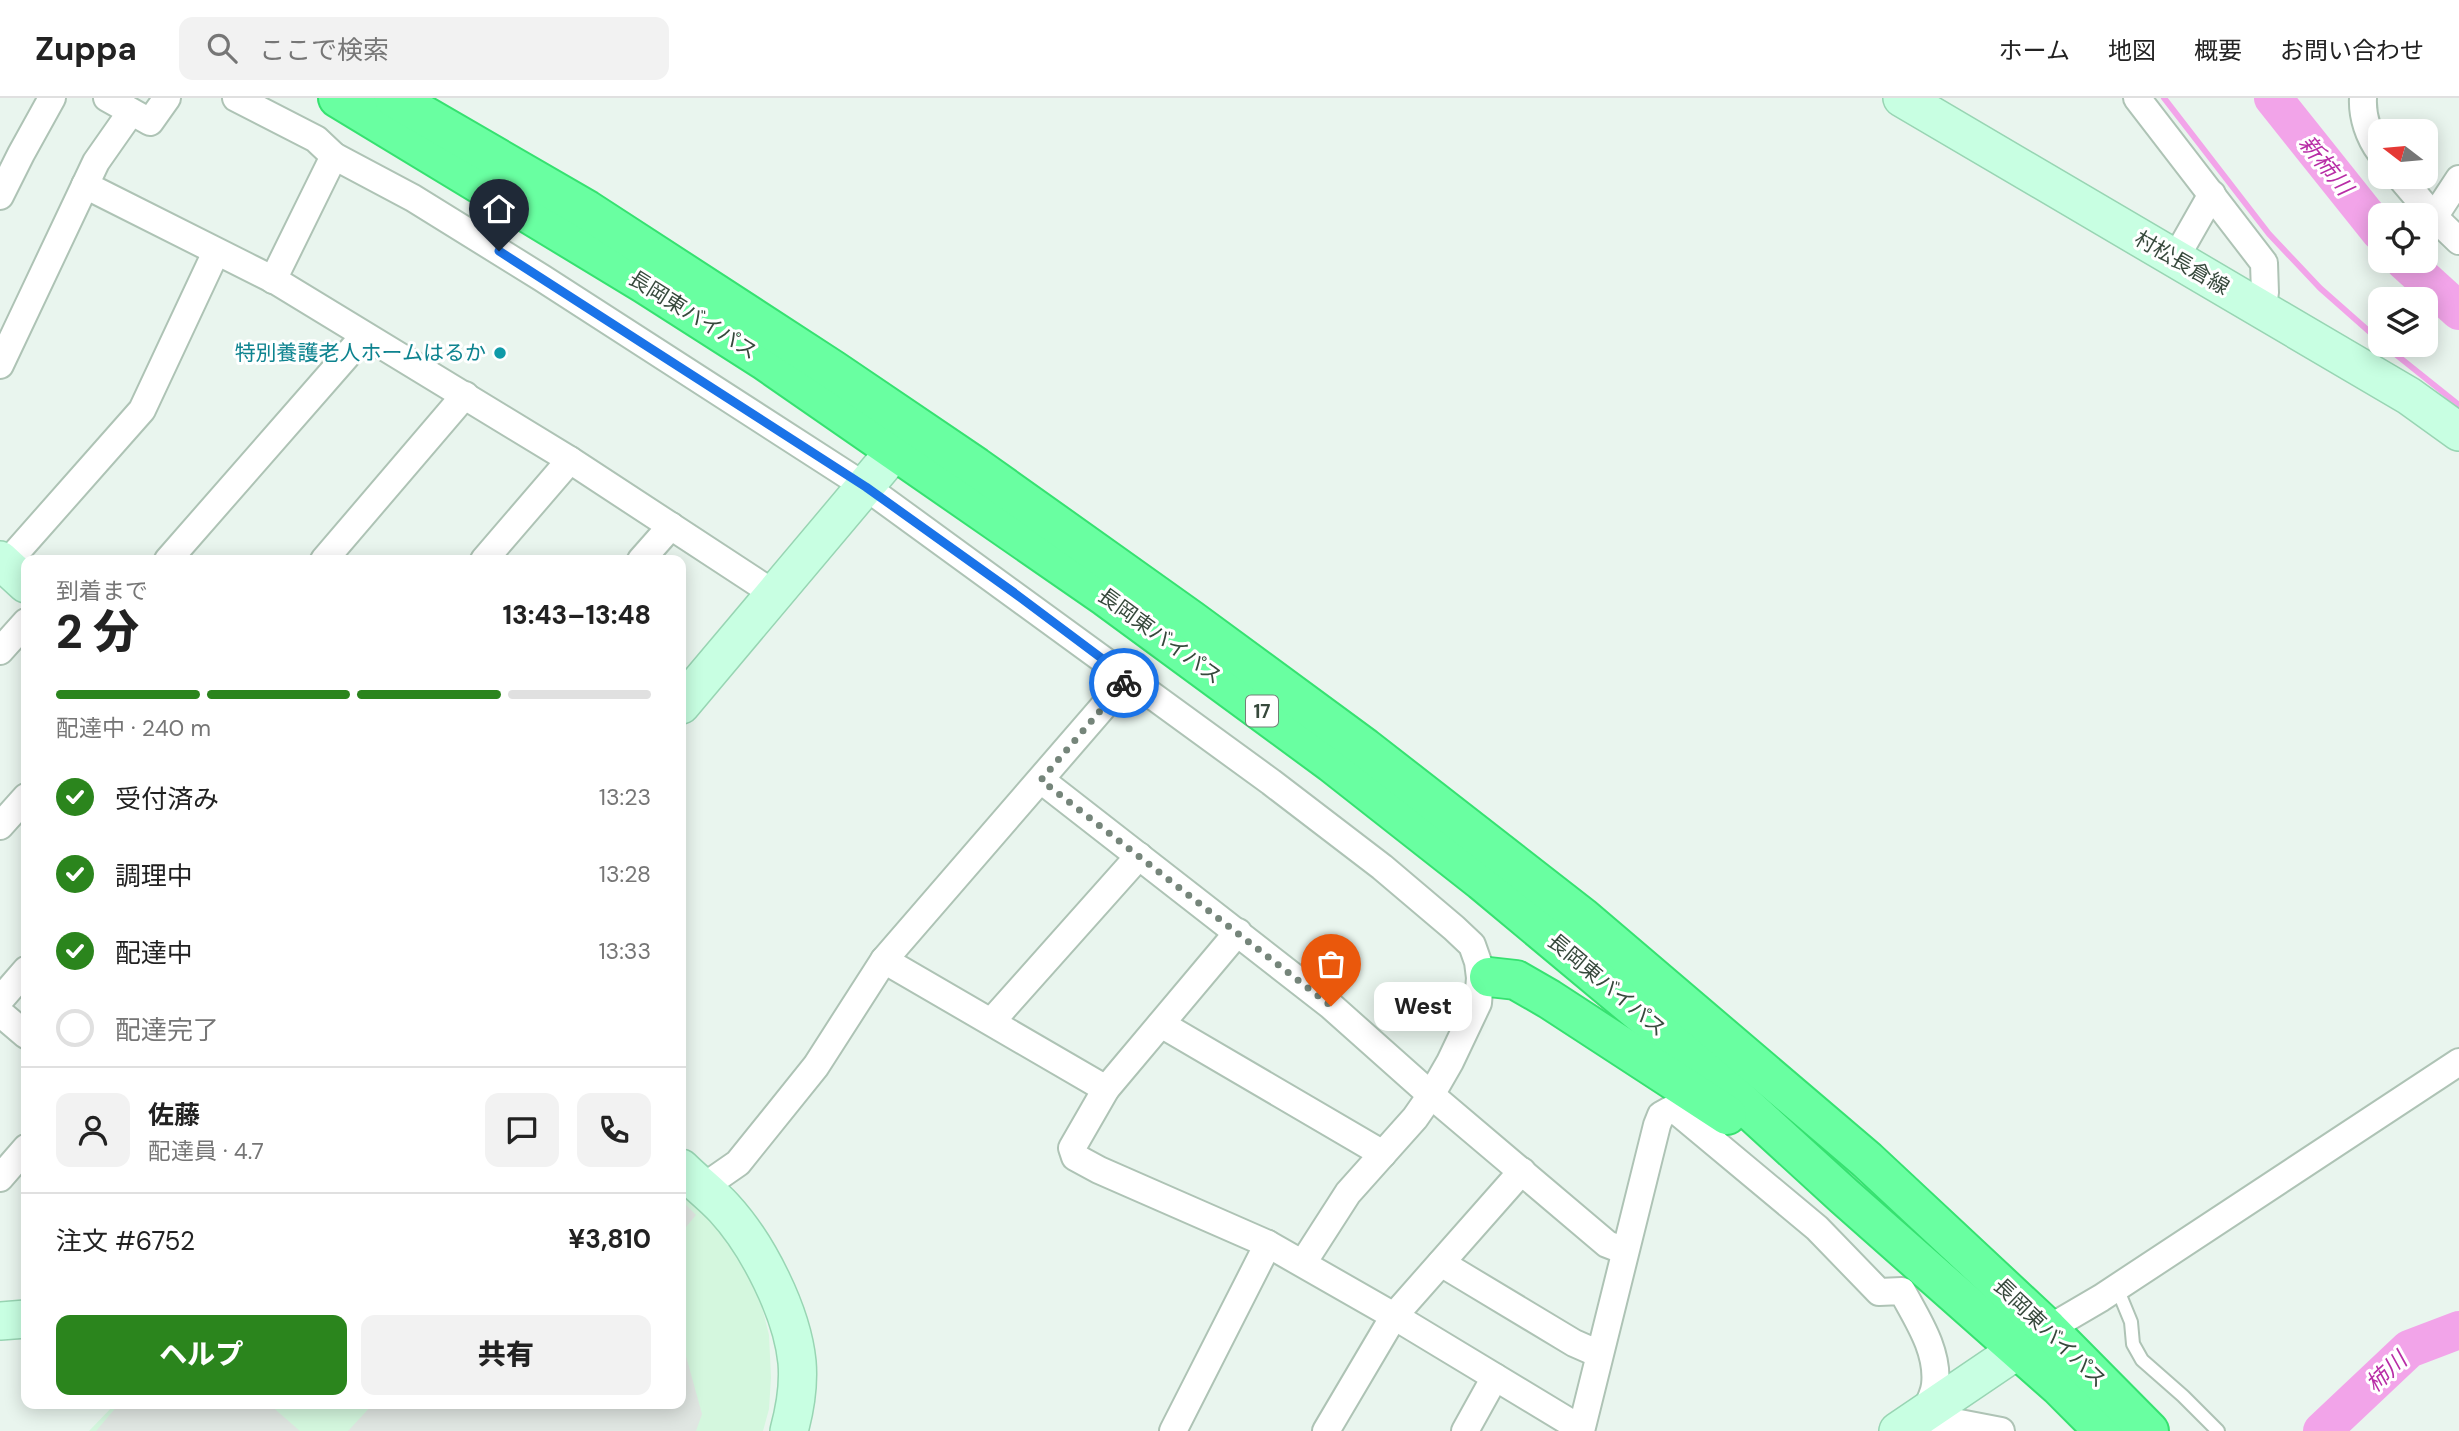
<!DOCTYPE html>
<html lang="ja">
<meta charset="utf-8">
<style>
:root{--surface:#fff;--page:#f2f2f2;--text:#222;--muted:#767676;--line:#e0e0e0;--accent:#2b851d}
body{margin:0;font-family:"DM Sans","Noto Sans JP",sans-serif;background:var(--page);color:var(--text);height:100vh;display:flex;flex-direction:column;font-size:26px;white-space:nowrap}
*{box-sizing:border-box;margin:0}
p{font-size:23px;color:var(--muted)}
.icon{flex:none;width:38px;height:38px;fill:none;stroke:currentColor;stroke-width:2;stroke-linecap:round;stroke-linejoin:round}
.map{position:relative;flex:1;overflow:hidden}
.sheet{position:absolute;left:21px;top:457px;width:665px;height:854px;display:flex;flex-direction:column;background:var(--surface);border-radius:14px;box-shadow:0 4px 18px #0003}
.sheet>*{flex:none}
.needle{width:46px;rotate:286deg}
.controls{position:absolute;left:2368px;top:21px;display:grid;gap:14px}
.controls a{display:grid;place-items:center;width:70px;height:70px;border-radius:14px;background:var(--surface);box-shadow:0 4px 18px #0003;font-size:35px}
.pin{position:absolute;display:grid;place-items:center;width:60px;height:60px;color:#fff;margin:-72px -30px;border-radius:50% 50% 50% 0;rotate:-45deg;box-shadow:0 0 7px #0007}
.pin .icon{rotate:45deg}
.courier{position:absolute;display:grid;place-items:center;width:70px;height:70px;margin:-35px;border:5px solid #1a73e8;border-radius:50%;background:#fff;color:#222;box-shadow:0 2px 9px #0007}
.bubble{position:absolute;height:49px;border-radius:14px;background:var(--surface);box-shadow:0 4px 18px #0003;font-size:23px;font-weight:800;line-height:49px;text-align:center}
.head em{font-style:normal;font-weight:800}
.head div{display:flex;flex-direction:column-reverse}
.head{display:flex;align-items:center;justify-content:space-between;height:119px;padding:0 35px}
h1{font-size:46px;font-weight:800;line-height:52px}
.bar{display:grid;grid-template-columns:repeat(4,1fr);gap:10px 7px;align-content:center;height:84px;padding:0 35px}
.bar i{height:9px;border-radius:5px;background:var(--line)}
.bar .on{background:var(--accent)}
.bar p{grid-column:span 4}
.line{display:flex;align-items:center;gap:18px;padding:0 35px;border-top:2px solid var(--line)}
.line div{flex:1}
.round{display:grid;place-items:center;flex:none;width:74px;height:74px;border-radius:14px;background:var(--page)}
ol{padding:0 35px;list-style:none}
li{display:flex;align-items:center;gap:21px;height:77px}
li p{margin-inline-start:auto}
li .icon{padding:7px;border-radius:50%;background:var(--accent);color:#fff;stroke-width:4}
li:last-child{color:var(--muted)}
li i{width:38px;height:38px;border:4px solid var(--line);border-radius:50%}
.action{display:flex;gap:14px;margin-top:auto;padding:14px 35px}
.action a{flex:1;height:80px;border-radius:14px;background:var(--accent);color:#fff;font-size:28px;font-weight:800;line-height:80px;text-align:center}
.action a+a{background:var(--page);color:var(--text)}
header{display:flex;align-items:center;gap:42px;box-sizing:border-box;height:98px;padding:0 35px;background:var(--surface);border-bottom:2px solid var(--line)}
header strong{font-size:33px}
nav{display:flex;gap:38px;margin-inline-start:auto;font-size:24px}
.search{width:490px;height:63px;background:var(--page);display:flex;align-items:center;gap:18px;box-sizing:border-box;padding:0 24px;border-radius:14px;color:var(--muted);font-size:26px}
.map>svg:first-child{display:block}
</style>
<header>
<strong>Zuppa</strong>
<div class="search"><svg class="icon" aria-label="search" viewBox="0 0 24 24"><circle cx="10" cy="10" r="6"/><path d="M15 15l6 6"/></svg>ここで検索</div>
<nav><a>ホーム</a><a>地図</a><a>概要</a><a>お問い合わせ</a></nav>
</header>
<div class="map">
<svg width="2459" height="1333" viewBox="0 0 2459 1333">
<rect width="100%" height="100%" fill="#e9f5ee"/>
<!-- commercial -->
<polygon fill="#d4f7de" points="681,1094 723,1132 745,1165 761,1205 769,1237 771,1279 769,1311 763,1333 89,1333 115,1306 681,1306"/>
<!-- parking -->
<g fill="#e0e6e2">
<polygon points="681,1102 696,1117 681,1135"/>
<polygon points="681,1240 702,1316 696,1333 348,1333 373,1306 681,1306"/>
<polygon points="119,1306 269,1306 300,1333 96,1333"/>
</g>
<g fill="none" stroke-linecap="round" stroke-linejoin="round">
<!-- stream -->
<g stroke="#f2a4e9" stroke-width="6">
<polyline points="2164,0 2269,136 2320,190 2380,243"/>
<polyline points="2384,247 2459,307"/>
</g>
<!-- river -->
<g stroke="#f2a4e9" stroke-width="38">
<polyline points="2273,0 2380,134"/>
<polyline points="2404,163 2459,213"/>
<polyline points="2322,1333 2409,1251 2459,1232"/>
</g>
<!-- lane casing -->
<g stroke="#aec3b5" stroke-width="16">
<polyline id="lane" points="2117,1190 2131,1224 2133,1246 2142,1262 2183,1298 2218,1333"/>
</g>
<!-- street casing -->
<g stroke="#aec3b5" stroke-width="30">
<g id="street">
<polyline points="107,0 150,24 167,0"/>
<polyline points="236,0 316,41 334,58 413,100 542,180 866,389 1271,684 1382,769 1454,830 1472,847 1478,864 1480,880 1489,879"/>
<polyline points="2137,0 2264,165 2265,195 2257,207"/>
<path d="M2363,0c-1,19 6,39 17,54"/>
<polyline points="2400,79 2434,119 2459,143"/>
<polyline points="85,87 276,183 570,362 776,497"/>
<polyline points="0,98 21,56 52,0"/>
<polyline points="2434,119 2459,81"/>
<polyline points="2175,161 2212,96"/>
<polyline points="273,182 334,58"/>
<polyline points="0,267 96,64 131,14"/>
<polyline points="168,462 364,238"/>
<polyline points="324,462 465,297"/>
<polyline points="484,462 570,362"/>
<polyline points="641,462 671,428"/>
<polyline points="5,467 142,312 216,154"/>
<polyline points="0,553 26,524"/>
<polyline points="1041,682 1331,908 1431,997 1607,1146 1625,1153"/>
<polyline points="0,728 26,699"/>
<polyline points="1238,834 1106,991 1072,1050 1075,1059 1099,1072 1268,1146 1394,1218 1581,1331"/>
<polyline points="884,862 1106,991"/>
<polyline points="0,902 26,872"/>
<polyline points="0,915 26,937"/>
<polyline points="992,923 1139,758"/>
<polyline points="1161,926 1383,1056"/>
<polyline points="0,1080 26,1050"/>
<polyline points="702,1090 738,1065 816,968 884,862 1128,580"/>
<polyline points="1303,1165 1348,1095 1415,1020 1431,997 1450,964 1478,905 1480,880"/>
<polyline points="1441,1165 1574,1245 1599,1256"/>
<polyline points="2048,1231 2101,1200 2459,964"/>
<polyline points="1173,1333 1268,1146"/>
<polyline points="1326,1333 1394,1218 1522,1073"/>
<polyline points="1465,1333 1495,1279"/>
<path d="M1581,1333l76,-306 4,-10 9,-5 9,3 138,115 62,64 23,-1c15,28 37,60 33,94 -1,10 -8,22 -12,31l78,15"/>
</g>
</g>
<!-- secondary casing -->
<g stroke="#98d5b3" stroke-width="40">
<g id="secondary">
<polyline points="1902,0 2409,298 2459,334"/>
<polyline points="0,462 26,486"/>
<polyline points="681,607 883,367"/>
<path d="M681,1070c14,14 30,26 43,40 34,37 68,104 73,154 2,23 -2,47 -8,69"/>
<polyline points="0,1223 26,1221"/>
<polyline points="1898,1333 2044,1234"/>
</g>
</g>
<!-- highway casing -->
<g stroke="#36e170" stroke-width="42">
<g id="highway">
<polyline points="338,0 645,186 764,262 1106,499 1332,665 1482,783 1681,949 1844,1098 2059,1288 2104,1333"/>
<polyline points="394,0 587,112 833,272 976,369 1191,522 1365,650 1582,819 1867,1062 2048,1231 2149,1333"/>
<polyline points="1489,879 1516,882 1549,901 1727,1017"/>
</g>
</g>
<!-- lane -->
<use href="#lane" stroke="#fff" stroke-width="12"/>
<!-- street -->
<use href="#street" stroke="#fff" stroke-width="26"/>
<!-- secondary -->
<use href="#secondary" stroke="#c8ffe2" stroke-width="37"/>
<!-- highway -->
<use href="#highway" stroke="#69ffa1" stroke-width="38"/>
</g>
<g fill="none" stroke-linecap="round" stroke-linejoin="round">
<!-- done -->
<polyline stroke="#75857a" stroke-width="7" stroke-dasharray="0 12.6" points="1124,585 1041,682 1331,908"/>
<!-- route -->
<polyline stroke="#1a73e8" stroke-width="9" points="499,153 866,389 1013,494 1128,580 1124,585"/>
</g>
<!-- markers -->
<circle fill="#0f9aa8" stroke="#fff" stroke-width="2.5" cx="500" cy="255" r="7"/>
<g text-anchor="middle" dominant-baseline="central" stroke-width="6" stroke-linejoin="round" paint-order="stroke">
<!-- shield labels -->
<rect fill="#fff" stroke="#738076" stroke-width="2" x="1246" y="597.5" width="32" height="31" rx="5"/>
<g font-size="19" font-weight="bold" fill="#37493c">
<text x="1262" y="613">17</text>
</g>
<!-- street labels -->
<g font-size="21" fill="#37493c" stroke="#fff">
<text transform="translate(2182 165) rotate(30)">村松長倉線</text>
<text transform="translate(693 217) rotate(32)">長岡東バイパス</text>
<text transform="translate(1160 538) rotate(36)">長岡東バイパス</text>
<text transform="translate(1607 887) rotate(40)">長岡東バイパス</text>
<text transform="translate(2050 1235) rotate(44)">長岡東バイパス</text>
</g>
<!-- culture labels -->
<g font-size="21" fill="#0d838f" stroke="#fff" text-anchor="end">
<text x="486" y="255">特別養護老人ホームはるか</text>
</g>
<!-- water labels -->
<g font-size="23" font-style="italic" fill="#b82da6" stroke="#fff">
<text transform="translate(2326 67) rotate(51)">新柿川</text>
<text transform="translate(2386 1274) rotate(-43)">柿川</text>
</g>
</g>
</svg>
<div class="controls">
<a><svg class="needle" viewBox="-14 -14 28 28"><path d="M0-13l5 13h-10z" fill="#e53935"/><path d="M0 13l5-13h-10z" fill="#767676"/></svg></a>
<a><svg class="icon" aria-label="locate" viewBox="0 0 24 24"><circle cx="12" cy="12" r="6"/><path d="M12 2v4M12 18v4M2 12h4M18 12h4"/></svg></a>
<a><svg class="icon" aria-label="layers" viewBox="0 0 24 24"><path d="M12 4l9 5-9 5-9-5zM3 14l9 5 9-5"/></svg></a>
</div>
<div class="pin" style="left:1331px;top:908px;background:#ea580c"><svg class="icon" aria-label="bag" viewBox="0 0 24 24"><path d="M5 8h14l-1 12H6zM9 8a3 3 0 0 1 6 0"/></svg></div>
<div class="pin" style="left:499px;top:153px;background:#1f2937"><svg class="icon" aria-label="home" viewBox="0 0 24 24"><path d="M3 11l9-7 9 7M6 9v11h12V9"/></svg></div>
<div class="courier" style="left:1124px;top:585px"><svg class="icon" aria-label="bike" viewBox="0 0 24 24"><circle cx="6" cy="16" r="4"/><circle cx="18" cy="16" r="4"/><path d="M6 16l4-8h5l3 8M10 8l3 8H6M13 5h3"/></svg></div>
<div class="bubble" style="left:1374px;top:884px;width:98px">West</div>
<section class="sheet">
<div class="head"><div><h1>2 分</h1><p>到着まで</p></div><em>13:43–13:48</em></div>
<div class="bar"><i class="on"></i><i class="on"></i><i class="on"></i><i></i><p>配達中 · 240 m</p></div>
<ol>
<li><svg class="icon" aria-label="check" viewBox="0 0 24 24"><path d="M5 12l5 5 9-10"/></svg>受付済み<p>13:23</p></li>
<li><svg class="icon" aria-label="check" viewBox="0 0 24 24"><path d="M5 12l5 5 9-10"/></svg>調理中<p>13:28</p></li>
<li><svg class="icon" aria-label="check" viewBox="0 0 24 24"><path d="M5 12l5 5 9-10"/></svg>配達中<p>13:33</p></li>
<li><i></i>配達完了</li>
</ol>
<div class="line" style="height:126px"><a class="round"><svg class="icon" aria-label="person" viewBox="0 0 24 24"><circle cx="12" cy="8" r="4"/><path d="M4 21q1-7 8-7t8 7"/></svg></a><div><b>佐藤</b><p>配達員 · 4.7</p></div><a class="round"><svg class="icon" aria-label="chat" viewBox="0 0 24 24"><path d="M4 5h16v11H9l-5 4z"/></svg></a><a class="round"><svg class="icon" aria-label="phone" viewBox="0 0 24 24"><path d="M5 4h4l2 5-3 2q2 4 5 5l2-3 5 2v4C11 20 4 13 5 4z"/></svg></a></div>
<div class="line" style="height:91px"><div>注文 #6752</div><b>¥3,810</b></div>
<div class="action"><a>ヘルプ</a><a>共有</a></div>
</section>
</div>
